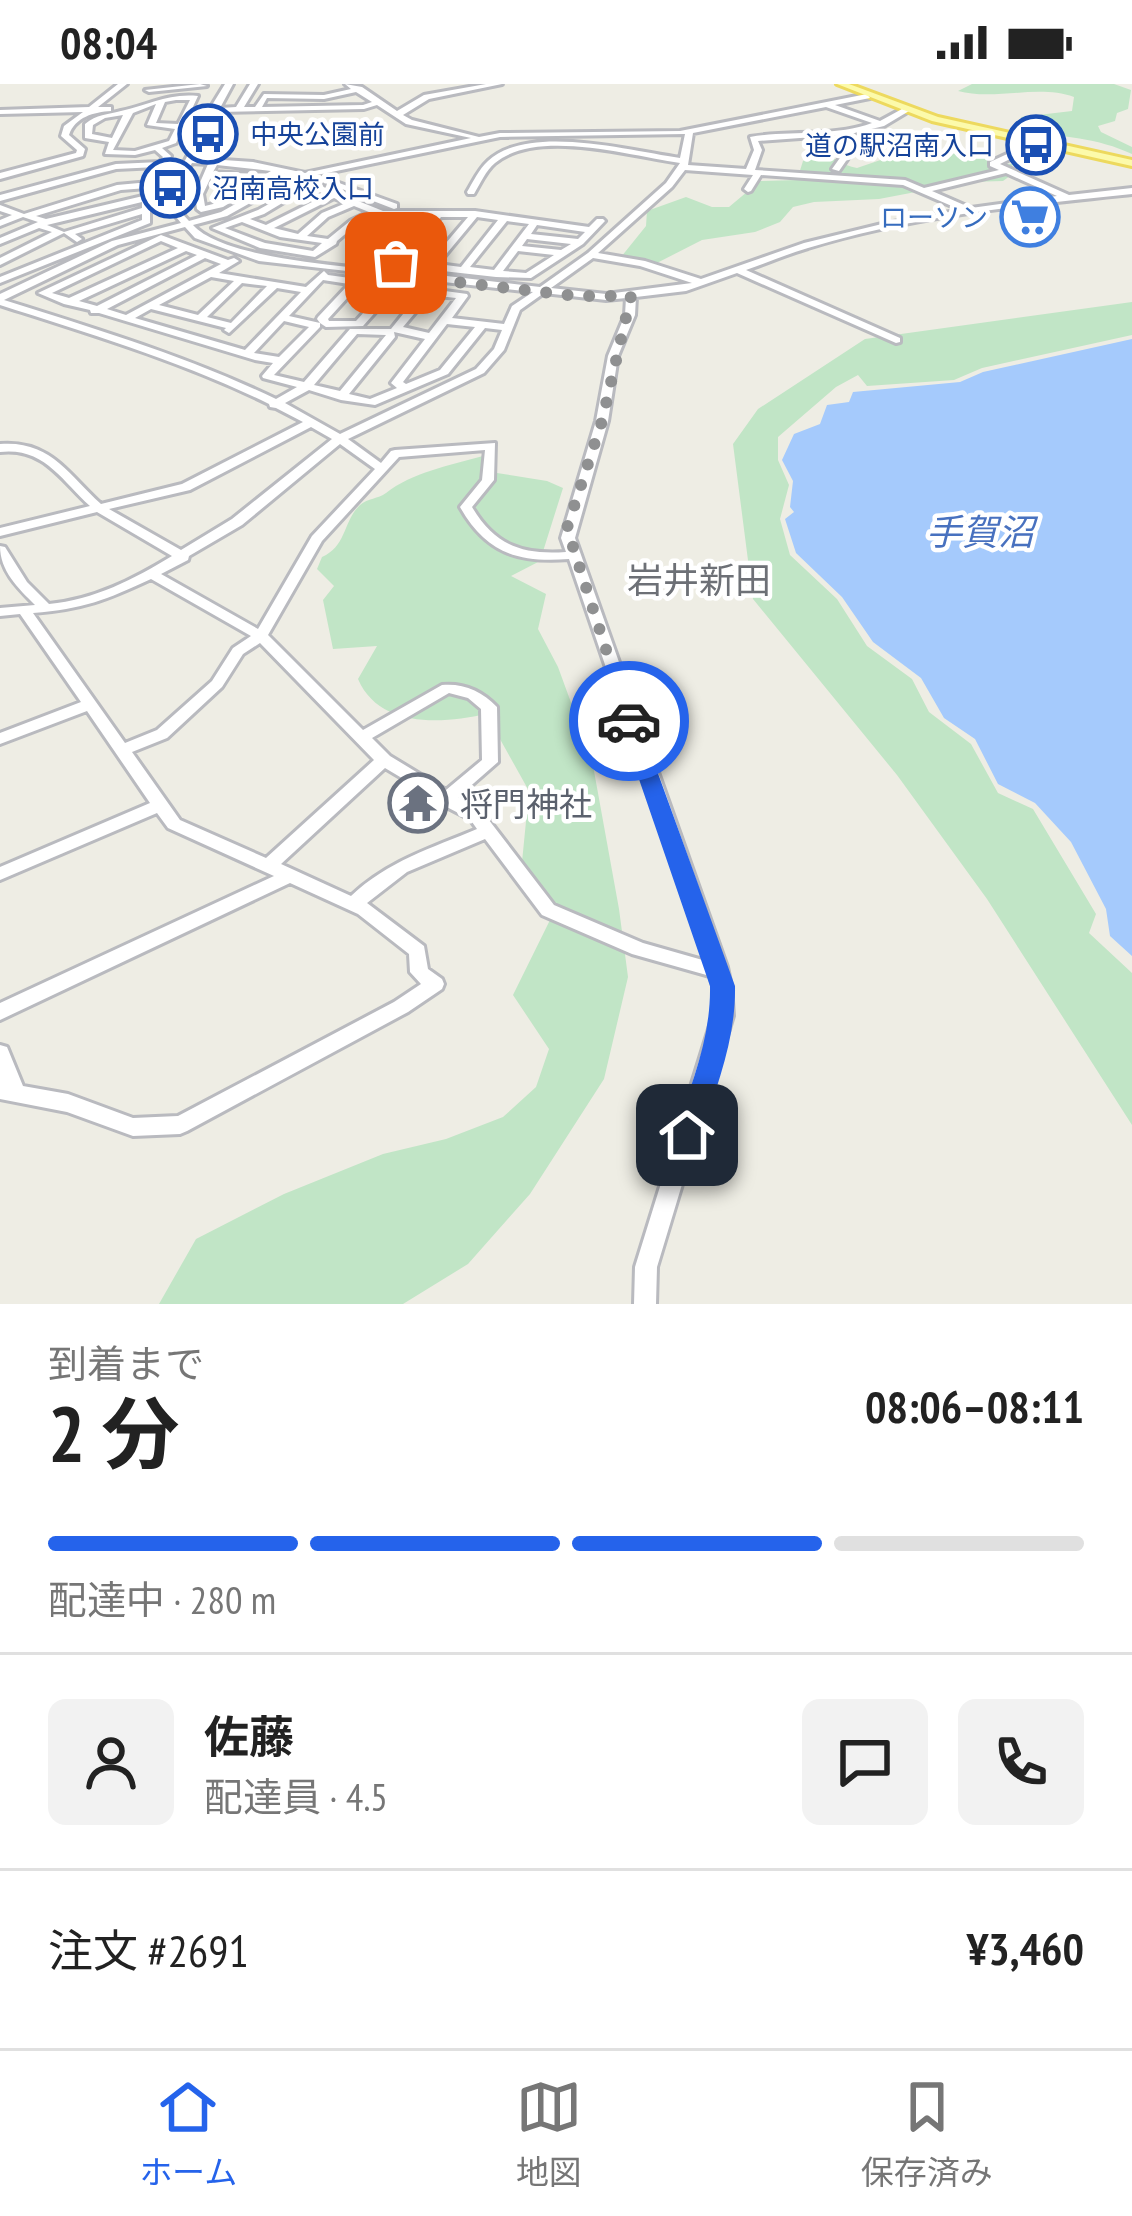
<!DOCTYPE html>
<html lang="ja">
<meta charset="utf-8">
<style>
:root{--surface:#fff;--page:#f2f2f2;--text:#222;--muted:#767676;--line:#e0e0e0;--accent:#2563eb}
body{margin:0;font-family:"PT Sans Narrow","Noto Sans JP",sans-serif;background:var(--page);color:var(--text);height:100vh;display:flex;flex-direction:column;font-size:45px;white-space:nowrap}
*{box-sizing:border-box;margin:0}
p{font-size:39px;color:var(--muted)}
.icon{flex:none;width:66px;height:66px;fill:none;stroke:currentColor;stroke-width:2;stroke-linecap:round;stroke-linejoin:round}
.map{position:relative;height:1220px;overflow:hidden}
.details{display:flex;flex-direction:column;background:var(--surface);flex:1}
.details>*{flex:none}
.pin{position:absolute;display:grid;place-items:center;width:102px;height:102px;color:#fff;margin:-51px;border-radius:24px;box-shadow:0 6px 18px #0006}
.courier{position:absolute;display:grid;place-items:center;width:120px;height:120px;margin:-60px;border:9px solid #2563eb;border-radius:50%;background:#fff;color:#222;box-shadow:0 3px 15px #0007}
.overview em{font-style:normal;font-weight:700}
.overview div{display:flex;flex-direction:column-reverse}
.overview{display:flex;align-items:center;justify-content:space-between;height:204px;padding:0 48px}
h1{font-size:78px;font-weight:700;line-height:90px}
.bar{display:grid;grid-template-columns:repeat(4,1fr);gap:18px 12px;align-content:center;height:144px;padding:0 48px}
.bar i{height:15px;border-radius:9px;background:var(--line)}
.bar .active{background:var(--accent)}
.bar p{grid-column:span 4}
.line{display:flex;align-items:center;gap:30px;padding:0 48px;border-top:3px solid var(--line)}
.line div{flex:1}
.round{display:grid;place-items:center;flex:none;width:126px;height:126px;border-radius:18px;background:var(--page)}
.status{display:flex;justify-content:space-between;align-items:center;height:84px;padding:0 60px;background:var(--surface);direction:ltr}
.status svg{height:33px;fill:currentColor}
.menu{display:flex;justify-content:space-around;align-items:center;height:168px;border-top:3px solid var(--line);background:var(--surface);font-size:33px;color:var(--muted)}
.menu a{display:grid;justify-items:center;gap:6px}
.menu .active{color:var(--accent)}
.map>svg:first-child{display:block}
</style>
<div class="status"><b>08:04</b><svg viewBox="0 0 49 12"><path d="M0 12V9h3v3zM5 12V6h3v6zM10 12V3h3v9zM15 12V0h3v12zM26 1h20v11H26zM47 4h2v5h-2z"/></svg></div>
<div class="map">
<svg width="1132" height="1220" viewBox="0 0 1132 1220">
<rect width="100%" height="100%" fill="#eeede4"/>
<!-- green -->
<g fill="#c1e5c6">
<path d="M972,0h142l17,6 -3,19 -11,4 -2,8 -17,5 3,6 31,15v7c-34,-16 -70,-18 -108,-22l-3,-15 51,-6 2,-14c-36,-13 -80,4 -116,-6z"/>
<path d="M907,67l24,5 47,-5 15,12 19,1 2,9 -11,8 -35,1 -89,17 -65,3 -21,5 -13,15 -25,10 -53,8 -49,25 -36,-3 29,-36 1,-15 39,-14 26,10h17l31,-26 37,-1 6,-19c23,-16 33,4 54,7z"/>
<polygon points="1132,218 1132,251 982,284 954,296 867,302 858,291 836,303 778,353 778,376 789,401 780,435 790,471 837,515 867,562 912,595 929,628 971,660 998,709 1033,725 1096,830 1089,849 1132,889 1132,1041 987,815 897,691 753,515 733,360 758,325 865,255"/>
<path d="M483,372l14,17 50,8 16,7 -23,73 -29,15 35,18 -8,35 20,38 34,93 27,149 9,68 -24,102 -74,115 -62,70 -65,40h-244l37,-65 88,-45 99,-40 63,-15 57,-22 33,-30 13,-38 -36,-54 37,-75v-20l-28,-38 7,-71 -43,-77c-45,10 -107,14 -128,-35l19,-33 -44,3 -10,-49 11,-14 -17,-17 5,-12c25,-11 21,-36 38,-52 8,-7 18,-6 26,-12 27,-21 62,-27 97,-37z"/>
</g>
<!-- water -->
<polygon fill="#a5cafc" points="1132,255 1132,872 1110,852 1106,825 1071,758 1035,719 998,700 975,655 944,634 921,594 873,558 842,513 796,469 785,435 794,428 790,423 793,397 782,376 794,350 820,340 827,321 849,318 853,308 960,298 983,288"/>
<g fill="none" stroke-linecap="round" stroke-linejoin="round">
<!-- minor casing -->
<g stroke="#b9babf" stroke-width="6">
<g id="minor">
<path d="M118,0h9l-29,23h13v4c-17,1 -36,6 -42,24l16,14 -2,7 -83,23v-6l76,-20 1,-3 -16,-14 3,-10 19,-14 -83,2v-4l89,-3z"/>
<polygon points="200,0 207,2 149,8 145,6"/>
<path d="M225,0h8l-13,24 16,-1 14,-23h8l-14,23h11l9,-13 60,1 27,-6 -6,-5 17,3 35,24 27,-16 62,-11h16l-73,15 -26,16 9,5 67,17 21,-4 180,-2 187,-37 3,4 -35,7 45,16 22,-12 7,2 -25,15 -38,9 9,13 -16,23 -7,-2 15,-21 -5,-13 -84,6 4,9 -7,20 150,10 19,8 75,-18 -9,-4v-4l45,-21h3v4l-38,19 69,31 63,-7v6c-107,11 -221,22 -324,54 -21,6 -41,15 -62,22l154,68v4l-4,1 -159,-70 -51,18 -50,6 -1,18 -17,41 -10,65 -33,117 152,429 4,19 2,30 -76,251 -1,37h-22l1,-37 78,-251v-30l-3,-10 -78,-22 -90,-39 -57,-76 -78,33 -40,31 57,43 4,23 14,10 2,5 -2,5 -34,23 -221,119 -7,3 -47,2 -66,-24 -67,-13v-54l7,2 16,39 45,8 65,24 45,-2 216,-114 27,-18 -11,-12 -1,-18 -51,-40 -68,-31 -290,137v-17l274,-127 -106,-48 -11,-15 -157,67v-13l150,-64 -63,-92 -87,33v-11l81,-31 -61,-88 -20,2v-8l35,-3c-17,-17 -35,-34 -35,-59l5,1 22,35 22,22c45,-4 85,-25 123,-48l-75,-44 -97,24v-8l90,-22c-29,-26 -46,-59 -90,-54v-8c50,-4 68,30 101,60l81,-20 121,-62 -27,-14 -6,-1 -1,-3c-86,-42 -178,-70 -269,-99v-11l112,-53 69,-18 -12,-15 3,-22 -16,1 -6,11v25l-150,60v-6l142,-57v-6l-67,20 7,5 -5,3 -13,-9 -64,32v-7l52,-26 -13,-4 -39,16v-6l38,-16 -15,-5 -23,9v-6l12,-5 -12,-4v-6l24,9 93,-29 33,-3 7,-15 -41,2 -116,32v-6l116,-31 44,-2 3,-5 -8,-7 -20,5 -30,-1 4,-12 -24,-4v-14c12,-10 22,-9 36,-13 28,-6 47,-18 77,-15l-22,47 -14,5 9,8 -13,26 16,-1 37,-69 -2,-2zM356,8l16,10 -9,3 -101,2 5,-9 57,1zM176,16h14l-12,24 -22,-1 9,-21zM156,20l-9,21 28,4 -6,12 -34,10 -22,-1 20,-37zM377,21l29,19 65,14 -166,35 -52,-11 -59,-4 24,-46 146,-3zM826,23l46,16c-38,14 -82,7 -122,14l4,13 -8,19 -58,-4 5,-32zM123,31l-11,23 -20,-4 1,-9 12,-7zM685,50l-5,24c-49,-7 -152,-35 -192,3 -9,8 -15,21 -21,31l1,2h6c6,-10 12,-24 21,-31 42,-35 136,-7 185,0l-14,20 -78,70 -48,34 -110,-13 4,-4 62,7 35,1 52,-34 22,-23 -2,-2h-6l-8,8 -114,-16h-92l-67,-27 8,-2 70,27 3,-1v-4l-80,-29 183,-38zM192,79l16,1 -13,30 2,15 4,3 22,-5 57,-34 15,3 -24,8 -50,28 -32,9 -12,-13 4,-25zM217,81l54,6 -7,4 -51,-3zM685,86l68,5 -9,14 4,3 3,-1 10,-16 142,10 58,25 -79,14 -78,19 -103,36 -56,-18 -47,-8 74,-66zM1006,89l51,23 -86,12 -39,-17zM211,93l45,3 -39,23 -12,3 -2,-12zM306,94l8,1 -56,31 -46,18 48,20 55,9 21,-13 1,-3 19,-16 21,-10 17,2 -35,43 5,3 61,6 -2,5c-52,-6 -197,-12 -230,-49l34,-9 50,-28zM309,103l17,8 -60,30 -16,-6 14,-5zM147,104l-4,8 -97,23 -10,-3 85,-26zM334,114l12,5 -24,10 -24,21 -24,-6zM142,118v6l-78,24 -17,-7zM354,122l15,6 -19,9 -22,18 -21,-3 21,-19zM404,133h27l-38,43 -22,-2zM441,133h27l-39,46 -26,-2zM477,133l21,3 -37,47 -23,-3zM507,137l22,3 -35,46 -24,-3zM242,138l38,15 42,6 -9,8 -48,-8 -40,-15zM537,141l48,7 -7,7 -47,-5zM185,143l10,11 64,23 274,31 -21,14 -8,18 -52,-6 16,-22 -1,-2 -139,-19 -4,-4 -18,16 -87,-14 20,-12 -5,-3 -6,2 -67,-25 -123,58 26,11 26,6 1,3h8l156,47 18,3 -11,13 1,2 34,9 -21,12c-87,-42 -180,-70 -272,-99l114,-55zM527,155l44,5 -10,6 -39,-4zM161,157l17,7 -109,50 -17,-5zM186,167l11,4 -100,51 -18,-5zM518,167l36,4 -28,18 -23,-2zM205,174l16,6 -95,51 -19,-6zM593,174l47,8 52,17 -86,11 -55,-6zM211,193l23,4 -36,34 -39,-10zM323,196l26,4 -31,33 -1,2 3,4 -31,-7zM242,199l25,3 -36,37 -24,-6zM359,201l26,4 -29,32h-27l-1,-2zM277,204l24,4 -56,58 -110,-32 16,-9 75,19 -2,2 5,3zM395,206l25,3 -29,36h-41l-46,53 -30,-7 46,-48v-4l6,4 37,-1zM544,209l62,7 20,-2 -1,17 -17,41 -12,65 -35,117 5,14c-43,3 -71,-6 -94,-45l22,-27 1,-37 -100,7 -4,1 -10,12 -33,-24 136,-66 20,-23 16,-40zM430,211l26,3 -27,35 -26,-6zM284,237l25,6 -30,30 -25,-4zM447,240l28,3 -35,43 -34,14 -3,-2zM485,244l17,2 -8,19 -18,20 -136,65 -55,-31 24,-13 32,10 34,5 73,-31zM394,248l31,7 -34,44 6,5 -27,11 -21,-5 46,-57zM357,250l29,1 -46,56 -26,-6zM311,343l21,12 -100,80 -51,31 -72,-41 81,-19zM340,360l35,25 -63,67 -54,93 -97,-55 27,-14 1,-4 53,-31zM485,366l-3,30 -22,27c26,46 58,56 109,52l137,402 -63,-18 -89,-38 -72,-94 -24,-14 40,-35 -1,-55c-15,-16 -34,-24 -55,-22l-79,45 -95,-95 54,-94 77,-84zM151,495l100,57 -18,12 -21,33 -55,49 -32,13 -92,-130c50,-4 73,-13 118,-34zM260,559l114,117 -108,98 -86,-38 -48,-68 35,-14 55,-51 21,-33zM449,609l19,5 13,11 1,51 -36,30 -56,-34 -18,-18zM385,684l52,31 2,4 31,16 7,10c-45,19 -89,32 -126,67l-70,-32z"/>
</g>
</g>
<!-- major casing -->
<g stroke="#edd95e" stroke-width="6">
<polygon id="major" points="837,0 849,0 938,33 1132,76 1132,82 932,37"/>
</g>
<!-- minor -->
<use href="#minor" fill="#fff" fill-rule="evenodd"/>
<!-- major -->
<use href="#major" fill="#fcfaaa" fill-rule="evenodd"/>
</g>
<!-- route -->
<path fill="#2563eb" d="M629,631l10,6 96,265c1,53 -18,99 -34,149l-4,8 -10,4 -9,-4 -4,-8c17,-50 37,-96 36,-149l-91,-265z"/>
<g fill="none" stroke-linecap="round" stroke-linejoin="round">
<!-- done -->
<polyline stroke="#8f9091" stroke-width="12" stroke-dasharray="0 21.6" points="396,179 430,183 422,194 577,212 631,212 602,337 567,444 629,637"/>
</g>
<!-- icons -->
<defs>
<g id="bus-ring" transform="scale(3)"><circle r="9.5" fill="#fff" stroke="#1a4fb4" stroke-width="1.5"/><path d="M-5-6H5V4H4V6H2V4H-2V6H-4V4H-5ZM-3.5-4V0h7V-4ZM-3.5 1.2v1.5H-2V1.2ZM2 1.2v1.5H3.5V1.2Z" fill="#1a4fb4"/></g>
<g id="supermarket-ring" transform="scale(3)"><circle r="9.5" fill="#fff" stroke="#3f7fe0" stroke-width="1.5"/><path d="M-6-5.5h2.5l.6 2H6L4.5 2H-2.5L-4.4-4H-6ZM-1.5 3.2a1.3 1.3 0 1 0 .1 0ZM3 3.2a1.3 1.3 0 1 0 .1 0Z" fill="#3f7fe0"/></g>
<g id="temple-ring" transform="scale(3)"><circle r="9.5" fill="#fff" stroke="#6b7280" stroke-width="1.5"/><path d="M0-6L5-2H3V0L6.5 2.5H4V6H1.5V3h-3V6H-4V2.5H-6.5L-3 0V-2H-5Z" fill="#6b7280"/></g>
</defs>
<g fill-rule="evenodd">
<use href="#bus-ring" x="208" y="50"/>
<use href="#bus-ring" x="1036" y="61"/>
<use href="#bus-ring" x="170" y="104"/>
<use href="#supermarket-ring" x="1030" y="133"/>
<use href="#temple-ring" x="418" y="719"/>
</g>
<g text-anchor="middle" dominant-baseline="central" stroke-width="9" stroke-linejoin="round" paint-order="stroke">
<!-- far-transit labels -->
<g font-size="27" fill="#164399" stroke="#fff" text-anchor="start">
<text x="250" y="50">中央公園前</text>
<text x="994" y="61" text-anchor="end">道の駅沼南入口</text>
<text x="212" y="104">沼南高校入口</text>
</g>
<!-- far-shop labels -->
<g font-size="27" fill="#366cbe" stroke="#fff" text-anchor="end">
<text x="988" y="133">ローソン</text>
</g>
<!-- worship labels -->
<g font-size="33" fill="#5b616d" stroke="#fff" text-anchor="start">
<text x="460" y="719">将門神社</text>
</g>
<!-- water labels -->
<g font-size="36" font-style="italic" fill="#4871bf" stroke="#fff">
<text x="980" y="447">手賀沼</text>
</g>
<!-- neighbourhood labels -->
<g font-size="36" fill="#6d7076" stroke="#fff">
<text x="699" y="495">岩井新田</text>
</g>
</g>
</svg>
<div class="pin" style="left:396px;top:179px;background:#ea580c"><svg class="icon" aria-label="bag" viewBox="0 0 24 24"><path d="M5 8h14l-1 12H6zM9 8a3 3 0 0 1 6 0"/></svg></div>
<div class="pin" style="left:687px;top:1051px;background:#1f2937"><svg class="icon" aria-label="home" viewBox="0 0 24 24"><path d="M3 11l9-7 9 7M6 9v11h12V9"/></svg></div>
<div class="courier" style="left:629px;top:637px"><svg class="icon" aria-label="car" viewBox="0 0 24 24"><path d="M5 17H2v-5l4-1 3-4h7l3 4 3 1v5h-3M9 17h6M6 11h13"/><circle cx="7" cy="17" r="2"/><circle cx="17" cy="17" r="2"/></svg></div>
</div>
<section class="details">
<div class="overview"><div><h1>2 分</h1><p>到着まで</p></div><em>08:06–08:11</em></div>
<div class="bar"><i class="active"></i><i class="active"></i><i class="active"></i><i></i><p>配達中 · 280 m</p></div>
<div class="line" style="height:216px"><a class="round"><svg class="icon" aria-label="person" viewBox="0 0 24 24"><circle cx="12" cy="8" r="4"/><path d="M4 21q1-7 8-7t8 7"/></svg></a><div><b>佐藤</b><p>配達員 · 4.5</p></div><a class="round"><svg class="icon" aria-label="chat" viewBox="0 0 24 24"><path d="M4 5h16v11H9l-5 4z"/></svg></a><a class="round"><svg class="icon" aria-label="phone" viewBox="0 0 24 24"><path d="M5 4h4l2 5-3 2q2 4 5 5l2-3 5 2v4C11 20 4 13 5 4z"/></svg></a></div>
<div class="line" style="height:156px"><div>注文 #2691</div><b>¥3,460</b></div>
</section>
<nav class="menu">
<a class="active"><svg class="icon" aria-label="home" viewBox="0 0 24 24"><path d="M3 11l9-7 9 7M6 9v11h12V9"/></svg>ホーム</a>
<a><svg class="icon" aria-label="map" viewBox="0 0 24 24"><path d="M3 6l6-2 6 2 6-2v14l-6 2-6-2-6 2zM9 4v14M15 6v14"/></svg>地図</a>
<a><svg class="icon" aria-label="saved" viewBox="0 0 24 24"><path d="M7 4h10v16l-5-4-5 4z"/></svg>保存済み</a>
</nav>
